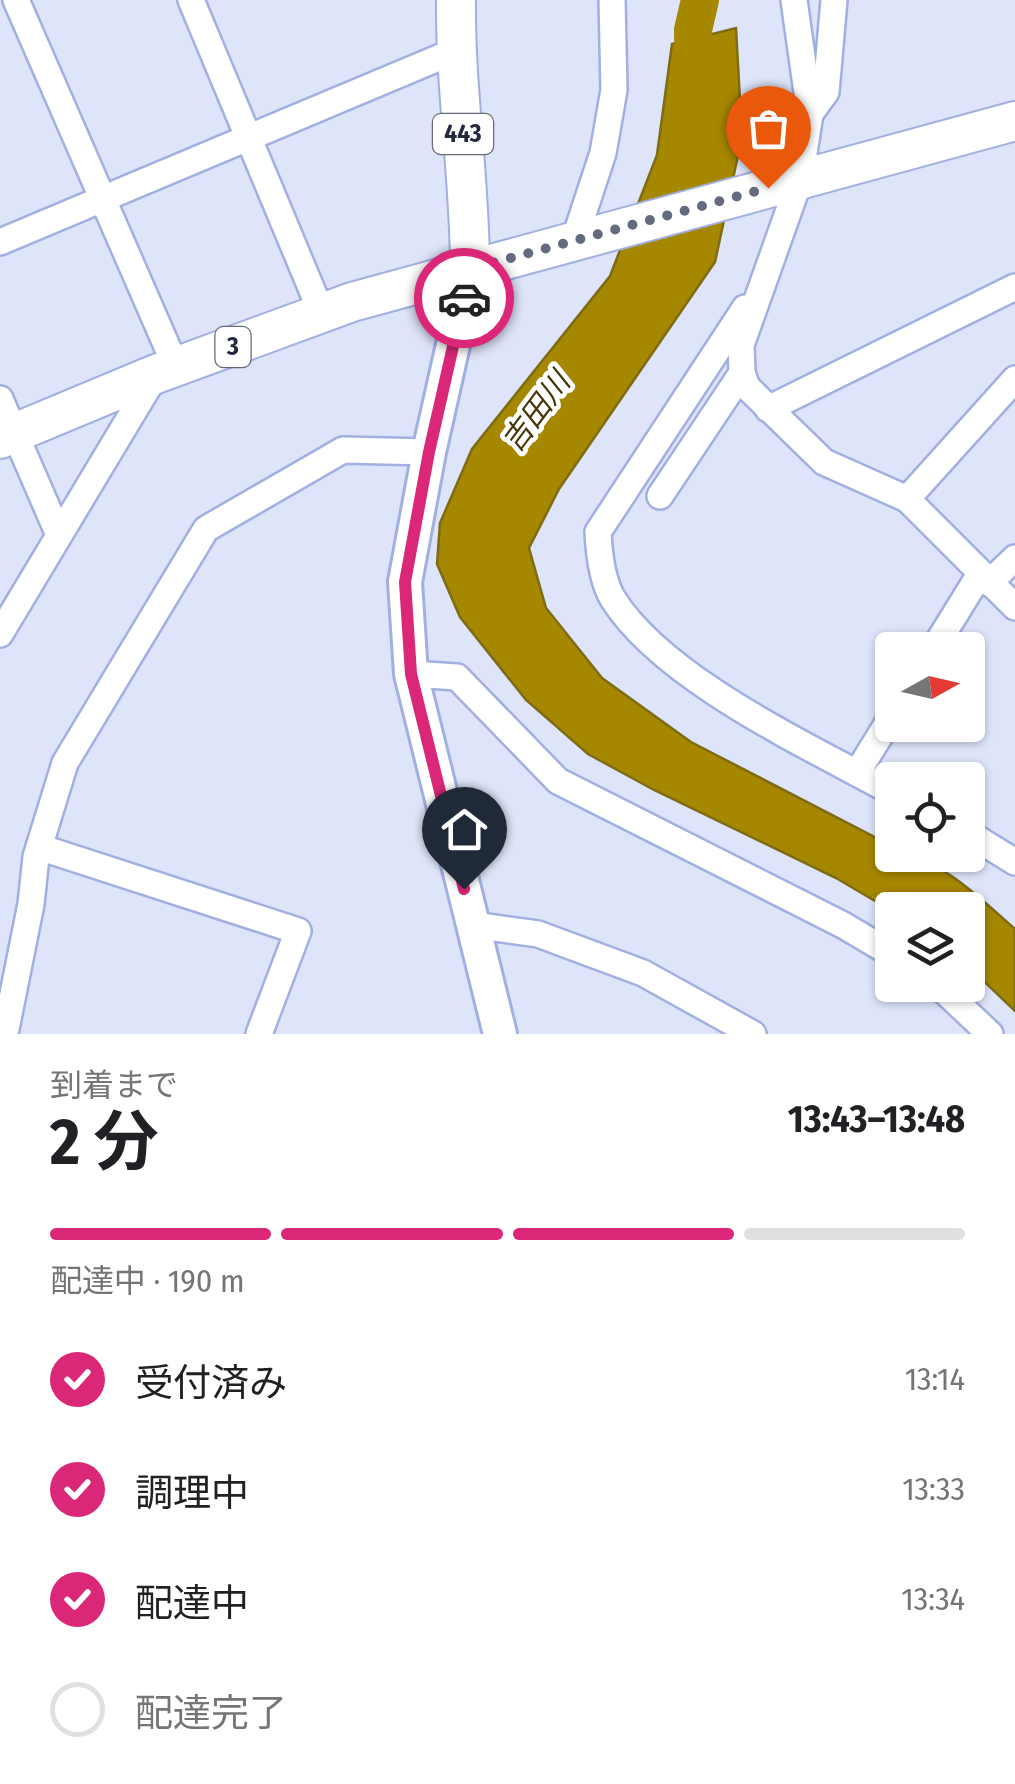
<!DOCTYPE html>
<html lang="ja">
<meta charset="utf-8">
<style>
:root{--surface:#fff;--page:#f2f2f2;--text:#202124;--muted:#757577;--line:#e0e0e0;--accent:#db2777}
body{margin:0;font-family:"Fira Sans Condensed","Noto Sans JP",sans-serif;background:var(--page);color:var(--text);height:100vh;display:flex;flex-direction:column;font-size:38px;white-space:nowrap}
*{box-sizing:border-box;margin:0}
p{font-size:32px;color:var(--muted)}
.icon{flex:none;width:55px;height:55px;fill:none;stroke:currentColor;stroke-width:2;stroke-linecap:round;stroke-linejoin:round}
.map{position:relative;height:1034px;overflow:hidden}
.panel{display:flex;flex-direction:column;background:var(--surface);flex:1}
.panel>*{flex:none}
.needle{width:65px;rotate:82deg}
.tools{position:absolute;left:875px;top:632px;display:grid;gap:20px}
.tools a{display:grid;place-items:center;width:110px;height:110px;border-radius:10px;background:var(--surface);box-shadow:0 2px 8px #0004;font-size:50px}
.pin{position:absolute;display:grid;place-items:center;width:85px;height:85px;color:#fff;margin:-102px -42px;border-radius:50% 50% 50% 0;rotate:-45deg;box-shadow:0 0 10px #0007}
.pin .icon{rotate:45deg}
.courier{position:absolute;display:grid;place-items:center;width:100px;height:100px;margin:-50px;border:8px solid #db2777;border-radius:50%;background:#fff;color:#222;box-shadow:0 2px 12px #0007}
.headline em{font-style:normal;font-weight:700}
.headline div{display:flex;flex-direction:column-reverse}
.headline{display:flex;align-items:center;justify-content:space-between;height:170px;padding:0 50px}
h1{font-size:65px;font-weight:700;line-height:75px}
.bar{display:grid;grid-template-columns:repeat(4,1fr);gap:15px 10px;align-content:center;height:120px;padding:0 50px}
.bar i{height:12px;border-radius:8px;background:var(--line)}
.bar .on{background:var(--accent)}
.bar p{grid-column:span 4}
ol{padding:0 50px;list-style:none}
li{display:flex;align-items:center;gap:30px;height:110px}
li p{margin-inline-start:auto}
li .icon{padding:10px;border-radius:50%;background:var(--accent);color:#fff;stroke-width:4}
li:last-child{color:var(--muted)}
li i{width:55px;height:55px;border:5px solid var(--line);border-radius:50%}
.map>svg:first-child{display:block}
</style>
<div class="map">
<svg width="1015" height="1034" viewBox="0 0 1015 1034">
<rect width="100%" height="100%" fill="#dee5fa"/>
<!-- water -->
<path fill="#a68700" stroke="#7f6b12" stroke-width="2.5" d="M736,28l6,109 -27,125 -156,227 -30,59 17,60 56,70 89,64 201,104v9c48,0 89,45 123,74v82l-47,-45v-56l-76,1 -56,-33 -182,-88 -66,-36 -62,-54 -66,-83 -23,-53 3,-41 32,-74 138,-173 47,-121 15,-111z"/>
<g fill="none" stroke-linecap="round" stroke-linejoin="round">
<!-- river -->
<polyline stroke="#a68700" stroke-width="38" points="694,91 693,30 700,0"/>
<!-- minor casing -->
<g stroke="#a1afe1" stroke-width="30">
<g id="minor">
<polyline points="16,0 176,367"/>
<polyline points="191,0 322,314"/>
<polyline points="794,0 810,114 800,179 741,345 742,373 747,387 824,462 907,499 1015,607"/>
<polyline points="810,114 826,92 834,0"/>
<polyline points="574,241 603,153 614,90 612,0"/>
<polyline points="0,242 455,51"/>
<path d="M745,308l-147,224c1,21 4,49 15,67 51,81 196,147 279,193"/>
<polyline points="0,399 59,535"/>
<polyline points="768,409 1015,287"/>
<polyline points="660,496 742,373"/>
<polyline points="907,499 1015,379"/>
<polyline points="989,583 1015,558"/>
<polyline points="0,634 156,374"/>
<polyline points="933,650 980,574"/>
<polyline points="411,674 457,677 558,781 843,925 892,954"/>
<polyline points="857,773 892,716"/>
<polyline points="968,833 1015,862"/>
<polyline points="39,847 298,931 259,1034"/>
<polyline points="473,925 538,934 643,973 753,1034"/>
<polyline points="938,985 990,1034"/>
<polyline points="5,1034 31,904 36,857 65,763 206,529 343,450 429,452"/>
</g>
</g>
<!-- major casing -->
<g stroke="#a1afe1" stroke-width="38">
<polyline id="major" points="470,269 429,452 405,582 411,674 500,1034"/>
</g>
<!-- highway casing -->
<g stroke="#a1afe1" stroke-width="42">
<g id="highway">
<path d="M456,0c-1,90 14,179 14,269"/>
<polyline points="0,439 156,374 352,302 1015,121"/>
</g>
</g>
<!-- minor -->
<use href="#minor" stroke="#fff" stroke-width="25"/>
<!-- major -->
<use href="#major" stroke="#fff" stroke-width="32"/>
<!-- highway -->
<use href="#highway" stroke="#fff" stroke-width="38"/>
</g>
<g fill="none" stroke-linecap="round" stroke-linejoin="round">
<!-- done -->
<polyline stroke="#656b7f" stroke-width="10" stroke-dasharray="0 18" points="464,298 470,269 768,188"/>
<!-- route -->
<polyline stroke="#db2777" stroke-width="12" points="464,298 429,452 405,582 411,674 464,889"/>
</g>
<g text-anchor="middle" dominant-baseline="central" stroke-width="9" stroke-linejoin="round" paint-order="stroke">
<!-- shield labels -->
<g fill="#fff" stroke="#666977" stroke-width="2.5">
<rect x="433" y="114" width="60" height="40" rx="8"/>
<rect x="215.5" y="327" width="35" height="40" rx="8"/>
</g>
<g font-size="25" font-weight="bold" fill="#24293d">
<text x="463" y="134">443</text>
<text x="233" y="347">3</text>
</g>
<!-- water labels -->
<g font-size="30" font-style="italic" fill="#443708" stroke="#fff">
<text transform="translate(536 412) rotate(-53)">吉田川</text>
</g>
</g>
</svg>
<div class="tools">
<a><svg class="needle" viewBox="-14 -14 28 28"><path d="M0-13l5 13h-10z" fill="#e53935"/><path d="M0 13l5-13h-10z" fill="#757577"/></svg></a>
<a><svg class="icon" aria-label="locate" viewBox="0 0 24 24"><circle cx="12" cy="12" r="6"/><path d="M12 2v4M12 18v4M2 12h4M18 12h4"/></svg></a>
<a><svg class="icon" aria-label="layers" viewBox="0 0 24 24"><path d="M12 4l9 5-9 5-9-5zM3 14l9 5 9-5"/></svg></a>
</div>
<div class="pin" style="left:768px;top:188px;background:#ea580c"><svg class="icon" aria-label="bag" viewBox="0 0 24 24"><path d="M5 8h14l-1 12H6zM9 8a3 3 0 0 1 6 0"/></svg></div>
<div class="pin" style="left:464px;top:889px;background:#1f2937"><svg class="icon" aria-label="home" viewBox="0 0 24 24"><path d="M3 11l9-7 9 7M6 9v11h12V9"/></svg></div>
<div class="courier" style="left:464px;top:298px"><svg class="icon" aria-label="car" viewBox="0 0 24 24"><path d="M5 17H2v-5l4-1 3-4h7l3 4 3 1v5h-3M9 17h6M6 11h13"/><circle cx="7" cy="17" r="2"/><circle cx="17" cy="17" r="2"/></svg></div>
</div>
<section class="panel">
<div class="headline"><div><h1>2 分</h1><p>到着まで</p></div><em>13:43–13:48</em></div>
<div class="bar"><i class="on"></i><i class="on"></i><i class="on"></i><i></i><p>配達中 · 190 m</p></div>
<ol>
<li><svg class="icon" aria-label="check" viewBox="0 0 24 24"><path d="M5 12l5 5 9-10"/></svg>受付済み<p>13:14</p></li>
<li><svg class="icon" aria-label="check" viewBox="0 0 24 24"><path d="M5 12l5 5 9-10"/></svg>調理中<p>13:33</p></li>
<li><svg class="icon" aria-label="check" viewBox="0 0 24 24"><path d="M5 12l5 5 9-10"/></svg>配達中<p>13:34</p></li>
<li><i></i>配達完了</li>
</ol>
</section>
